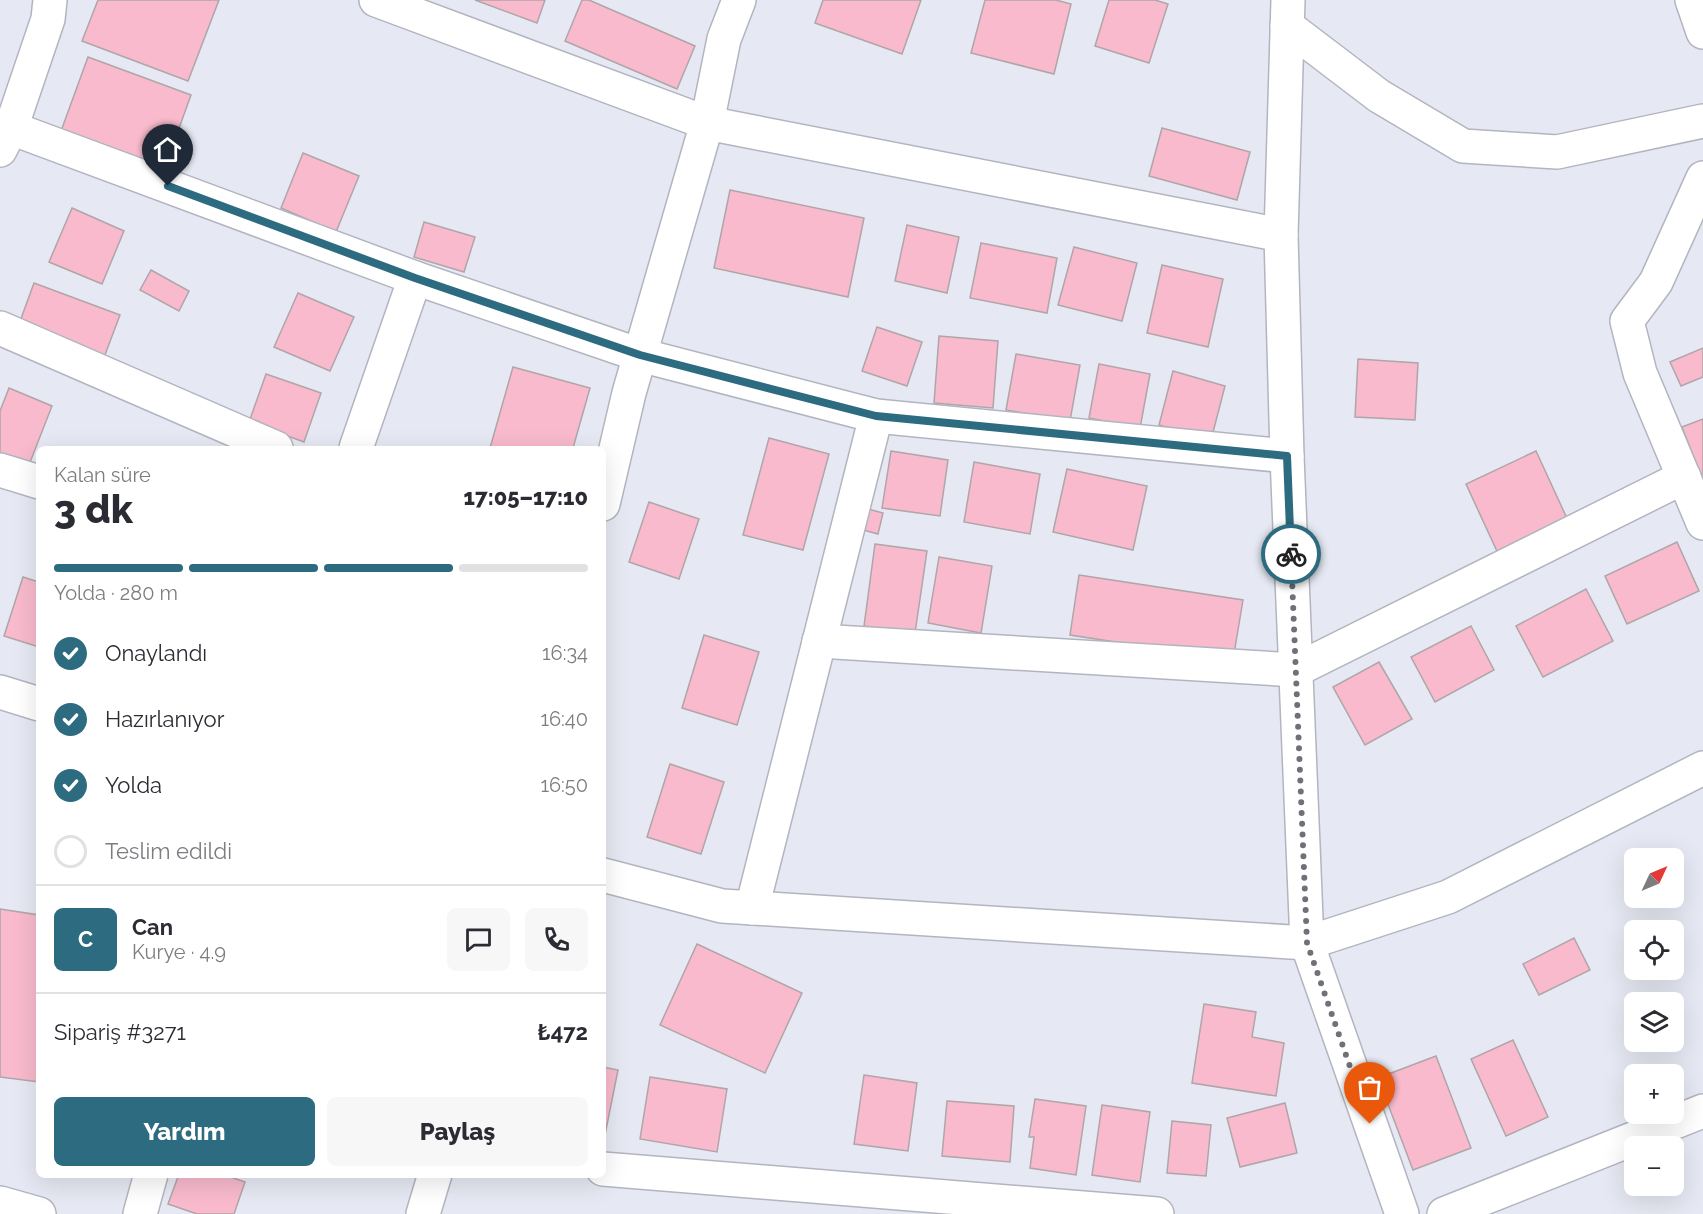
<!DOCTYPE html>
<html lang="tr">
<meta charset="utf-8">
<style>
:root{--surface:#fff;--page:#f7f7f7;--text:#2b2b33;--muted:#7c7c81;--line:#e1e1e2;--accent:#2c6b80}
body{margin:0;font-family:Raleway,sans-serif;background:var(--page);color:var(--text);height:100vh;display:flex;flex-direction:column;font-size:22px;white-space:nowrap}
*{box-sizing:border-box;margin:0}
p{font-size:20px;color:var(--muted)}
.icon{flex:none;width:33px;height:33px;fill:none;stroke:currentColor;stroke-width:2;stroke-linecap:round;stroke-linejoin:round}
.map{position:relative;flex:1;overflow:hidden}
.panel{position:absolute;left:36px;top:446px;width:570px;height:732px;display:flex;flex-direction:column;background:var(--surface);border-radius:9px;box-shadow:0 6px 24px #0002}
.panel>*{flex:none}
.needle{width:39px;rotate:46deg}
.buttons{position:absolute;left:1624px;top:848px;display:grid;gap:12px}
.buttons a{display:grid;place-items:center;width:60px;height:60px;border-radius:9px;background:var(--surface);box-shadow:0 6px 24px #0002;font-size:30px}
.pin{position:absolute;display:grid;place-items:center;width:51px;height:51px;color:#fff;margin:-62px -26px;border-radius:50% 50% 50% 0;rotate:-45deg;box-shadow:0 0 6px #0007}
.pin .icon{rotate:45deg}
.courier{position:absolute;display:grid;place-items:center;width:60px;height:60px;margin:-30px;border:4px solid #2c6b80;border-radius:50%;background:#fff;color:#222;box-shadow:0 2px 8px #0007}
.summary em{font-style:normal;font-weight:800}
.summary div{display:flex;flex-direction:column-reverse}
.summary{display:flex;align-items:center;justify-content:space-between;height:102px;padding:0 18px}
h1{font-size:39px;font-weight:800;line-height:45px}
.bar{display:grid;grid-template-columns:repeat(4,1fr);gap:9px 6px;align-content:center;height:72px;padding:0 18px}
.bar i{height:8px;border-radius:4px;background:var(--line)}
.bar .active{background:var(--accent)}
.bar p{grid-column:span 4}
.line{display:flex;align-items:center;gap:15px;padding:0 18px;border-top:2px solid var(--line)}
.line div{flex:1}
.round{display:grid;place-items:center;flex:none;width:63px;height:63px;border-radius:9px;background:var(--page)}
ol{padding:0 18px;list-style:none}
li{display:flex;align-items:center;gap:18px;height:66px}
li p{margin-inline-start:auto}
li .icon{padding:6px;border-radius:50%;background:var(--accent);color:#fff;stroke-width:4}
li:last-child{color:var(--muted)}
li i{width:33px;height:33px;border:3px solid var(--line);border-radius:50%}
.cta{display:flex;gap:12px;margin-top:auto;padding:12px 18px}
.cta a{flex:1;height:69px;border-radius:9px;background:var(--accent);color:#fff;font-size:24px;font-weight:800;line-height:69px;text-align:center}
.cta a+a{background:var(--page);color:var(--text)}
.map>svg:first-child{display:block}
</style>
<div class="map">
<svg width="1703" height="1214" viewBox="0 0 1703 1214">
<rect width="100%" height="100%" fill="#e6e9f3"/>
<!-- building -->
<g fill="#f8bacc" stroke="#b0a5a8" stroke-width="1.5">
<polygon points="98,0 219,0 188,81 82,41"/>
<polygon points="475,0 545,0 537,23"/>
<polygon points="582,0 589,0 695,46 677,89 565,41"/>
<polygon points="823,0 921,0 902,54 815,23"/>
<polygon points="985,0 1056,0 1071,4 1054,74 971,53"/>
<polygon points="1109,0 1155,0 1168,4 1149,63 1095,46"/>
<polygon points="88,57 191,95 164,170 61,131"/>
<polygon points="1162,128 1250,152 1237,200 1149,176"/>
<polygon points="303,153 359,176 336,232 281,208"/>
<polygon points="730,190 864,218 848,297 714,268"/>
<polygon points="72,208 124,231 102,284 49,262"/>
<polygon points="424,222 475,237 464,272 414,257"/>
<polygon points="907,225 959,237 947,293 895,281"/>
<polygon points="981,243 1057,258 1047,313 970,298"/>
<polygon points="1074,247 1137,263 1122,321 1058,305"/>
<polygon points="1162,265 1223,279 1208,347 1147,333"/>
<polygon points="151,270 189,291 179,311 140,290"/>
<polygon points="34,283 120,315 100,368 15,335"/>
<polygon points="298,293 354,317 330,371 274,347"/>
<polygon points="877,327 922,342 907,386 862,371"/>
<polygon points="939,336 998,341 993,408 934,403"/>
<polygon points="1703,348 1703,377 1681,386 1670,362"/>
<polygon points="1016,354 1080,365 1070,421 1006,410"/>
<polygon points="1358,359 1418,363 1415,420 1355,417"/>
<polygon points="1099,364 1150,374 1140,428 1089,418"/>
<polygon points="513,367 590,388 573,448 490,448"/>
<polygon points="1173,371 1225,386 1211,440 1159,425"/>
<polygon points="266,374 321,393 304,442 249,422"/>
<polygon points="9,388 52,406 27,470 0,459 0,411"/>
<polygon points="1703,419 1703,481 1682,427"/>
<polygon points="769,438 829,454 803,550 743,535"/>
<polygon points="891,451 948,460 940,516 882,508"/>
<polygon points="1536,451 1571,527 1501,560 1466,484"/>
<polygon points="974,462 1040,474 1030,534 964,522"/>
<polygon points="1067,469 1147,486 1133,550 1053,532"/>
<polygon points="649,502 699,519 679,579 629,562"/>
<polygon points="861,507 883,513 878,534 856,528"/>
<polygon points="1677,542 1699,591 1627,624 1605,576"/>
<polygon points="875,544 927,551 915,633 864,626"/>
<polygon points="939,557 992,566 981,633 928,623"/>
<polygon points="1079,575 1243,600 1233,660 1070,635"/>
<polygon points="23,577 39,582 39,647 4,636"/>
<polygon points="1586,589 1613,641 1543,677 1516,626"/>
<polygon points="1471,626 1494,670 1435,702 1411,657"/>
<polygon points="704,635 759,652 737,725 682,708"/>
<polygon points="1379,662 1412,719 1365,745 1333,687"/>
<polygon points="670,764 724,782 701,854 647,837"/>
<polygon points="0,909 39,915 39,1082 0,1077"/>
<polygon points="1574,938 1590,970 1539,995 1523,964"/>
<polygon points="697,944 802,993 765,1073 660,1025"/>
<polygon points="1204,1004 1256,1012 1252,1037 1284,1043 1276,1096 1192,1083"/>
<polygon points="1513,1040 1548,1117 1506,1136 1471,1059"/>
<polygon points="1436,1056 1471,1148 1413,1170 1378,1078"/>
<polygon points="603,1067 618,1070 605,1135 603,1134"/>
<polygon points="864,1075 917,1083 908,1151 854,1144"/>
<polygon points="650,1077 727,1089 717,1152 640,1139"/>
<polygon points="1035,1099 1086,1106 1076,1175 1030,1168 1034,1137 1029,1137"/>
<polygon points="947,1101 1014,1106 1010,1162 942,1156"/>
<polygon points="1285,1103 1297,1153 1240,1167 1227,1118"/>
<polygon points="1102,1105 1150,1112 1140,1182 1092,1175"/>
<polygon points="1172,1121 1211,1125 1206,1176 1167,1173"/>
<polygon points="179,1174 222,1174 245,1182 234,1214 197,1214 168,1204"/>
</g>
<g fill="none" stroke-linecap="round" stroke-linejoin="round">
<!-- minor casing -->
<g stroke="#b2b5bf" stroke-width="36">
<g id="minor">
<polyline points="376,0 707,123 1281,235"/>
<polyline points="1288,0 1281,235 1287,456 1307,943 1402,1214"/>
<polyline points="1692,0 1703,32"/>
<polyline points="1287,26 1379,96 1463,146 1557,152 1703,121"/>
<polyline points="11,128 415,278 640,355 876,416 1287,456"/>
<polyline points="0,150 11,128 48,19 50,0"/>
<polyline points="1703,178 1656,282 1627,321 1640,373 1703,523"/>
<polyline points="0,328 276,448"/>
<polyline points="356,448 415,278"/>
<polyline points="0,470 39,482"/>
<polyline points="603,504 629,393 707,123 724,39 739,0"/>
<polyline points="819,641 1296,670 1684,477"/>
<polyline points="0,692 39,704"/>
<polyline points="603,875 722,906 1307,943 1448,897 1703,768"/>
<polyline points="752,908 876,416"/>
<polyline points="603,1169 1157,1214"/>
<polyline points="0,1203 39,1214"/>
<polyline points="140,1214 151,1174"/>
<polyline points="423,1214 435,1174"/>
<polyline points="1444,1214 1703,1111"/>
</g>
</g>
<!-- minor -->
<use href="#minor" stroke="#fff" stroke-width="33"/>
</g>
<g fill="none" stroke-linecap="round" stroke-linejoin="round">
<!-- done -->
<polyline stroke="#707178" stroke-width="6" stroke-dasharray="0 10.8" points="1291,554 1307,943 1370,1124"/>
<!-- route -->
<polyline stroke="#2c6b80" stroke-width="8" points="168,186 415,278 640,355 876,416 1287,456 1291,554"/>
</g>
</svg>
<div class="buttons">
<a><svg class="needle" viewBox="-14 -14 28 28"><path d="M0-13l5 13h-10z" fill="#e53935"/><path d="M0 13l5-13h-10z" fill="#7c7c81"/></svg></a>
<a><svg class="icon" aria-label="locate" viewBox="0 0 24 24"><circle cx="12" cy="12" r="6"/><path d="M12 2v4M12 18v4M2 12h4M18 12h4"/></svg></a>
<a><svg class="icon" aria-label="layers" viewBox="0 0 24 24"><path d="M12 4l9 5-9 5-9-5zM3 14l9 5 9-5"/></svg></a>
<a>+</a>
<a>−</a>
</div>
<div class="pin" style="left:1370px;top:1124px;background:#ea580c"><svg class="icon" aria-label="bag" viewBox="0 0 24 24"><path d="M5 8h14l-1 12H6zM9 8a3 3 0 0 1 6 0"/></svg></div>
<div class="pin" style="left:168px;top:186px;background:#1f2937"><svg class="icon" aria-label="home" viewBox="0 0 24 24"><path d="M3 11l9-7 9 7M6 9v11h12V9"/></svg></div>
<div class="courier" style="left:1291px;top:554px"><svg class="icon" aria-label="bike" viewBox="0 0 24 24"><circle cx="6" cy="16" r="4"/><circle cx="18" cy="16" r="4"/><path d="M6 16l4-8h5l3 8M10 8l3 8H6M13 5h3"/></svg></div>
<section class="panel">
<div class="summary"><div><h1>3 dk</h1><p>Kalan süre</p></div><em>17:05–17:10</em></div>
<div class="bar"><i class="active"></i><i class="active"></i><i class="active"></i><i></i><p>Yolda · 280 m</p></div>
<ol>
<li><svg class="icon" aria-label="check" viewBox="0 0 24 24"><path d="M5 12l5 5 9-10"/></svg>Onaylandı<p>16:34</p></li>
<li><svg class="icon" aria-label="check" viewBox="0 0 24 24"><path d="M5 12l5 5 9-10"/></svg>Hazırlanıyor<p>16:40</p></li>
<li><svg class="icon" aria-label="check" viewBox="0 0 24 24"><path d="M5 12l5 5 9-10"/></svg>Yolda<p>16:50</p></li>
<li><i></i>Teslim edildi</li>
</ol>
<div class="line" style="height:108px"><b class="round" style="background:var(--accent);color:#fff">C</b><div><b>Can</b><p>Kurye · 4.9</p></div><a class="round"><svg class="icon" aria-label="chat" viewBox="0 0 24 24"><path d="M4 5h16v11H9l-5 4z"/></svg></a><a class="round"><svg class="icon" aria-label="phone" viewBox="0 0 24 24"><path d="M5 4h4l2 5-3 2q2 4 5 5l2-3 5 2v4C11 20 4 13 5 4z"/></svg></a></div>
<div class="line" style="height:78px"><div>Sipariş #3271</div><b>₺472</b></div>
<div class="cta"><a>Yardım</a><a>Paylaş</a></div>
</section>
</div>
